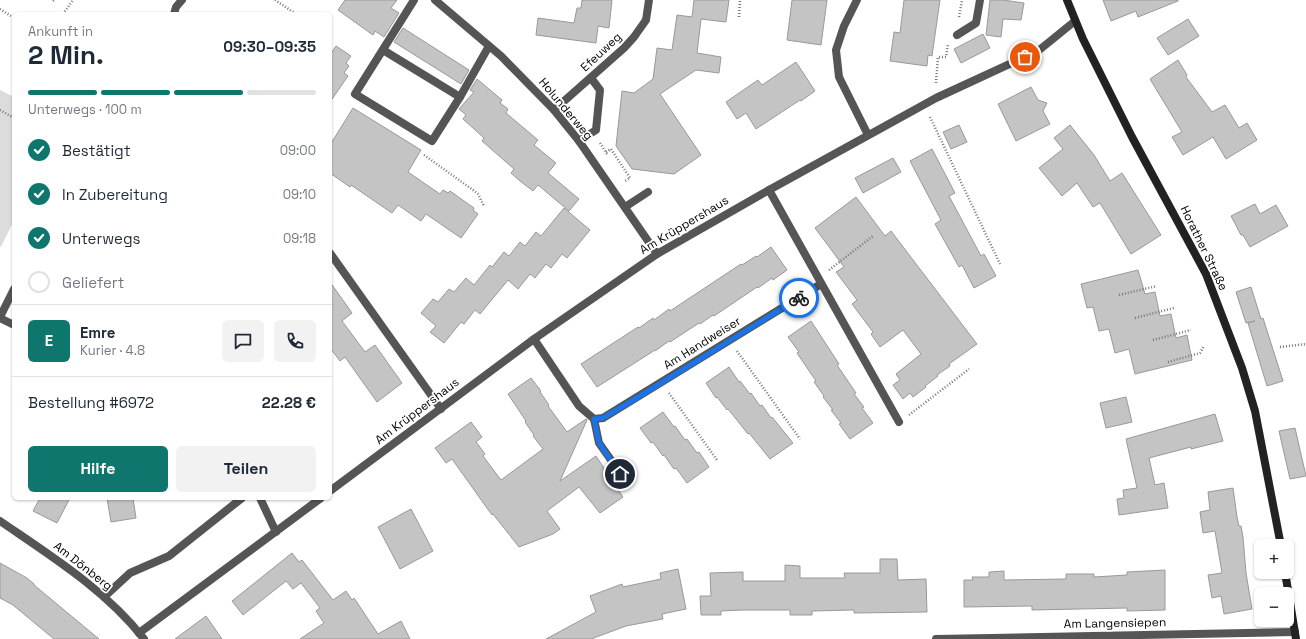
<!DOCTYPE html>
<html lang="de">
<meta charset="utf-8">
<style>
:root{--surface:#fff;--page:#f2f2f3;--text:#1f2937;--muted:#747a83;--line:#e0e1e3;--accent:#0f766e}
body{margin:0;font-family:"Space Grotesk",sans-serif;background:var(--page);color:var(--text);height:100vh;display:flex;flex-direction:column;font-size:15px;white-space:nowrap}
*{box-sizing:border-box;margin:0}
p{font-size:13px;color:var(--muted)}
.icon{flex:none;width:22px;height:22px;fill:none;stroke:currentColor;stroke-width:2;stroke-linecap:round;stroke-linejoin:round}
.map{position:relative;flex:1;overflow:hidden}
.drawer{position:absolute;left:12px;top:12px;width:320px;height:488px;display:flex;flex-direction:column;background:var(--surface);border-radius:6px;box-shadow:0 1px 3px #0004}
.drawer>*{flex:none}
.buttons{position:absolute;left:1254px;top:539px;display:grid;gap:8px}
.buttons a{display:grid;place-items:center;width:40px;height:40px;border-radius:6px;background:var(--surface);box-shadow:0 1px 3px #0004;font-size:20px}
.pin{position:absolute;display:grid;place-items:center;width:34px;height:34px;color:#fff;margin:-17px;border:2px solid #fff;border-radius:50%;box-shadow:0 1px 4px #0007}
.courier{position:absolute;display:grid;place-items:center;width:40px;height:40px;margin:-20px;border:3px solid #1a73e8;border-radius:50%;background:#fff;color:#222;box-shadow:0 1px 5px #0007}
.head em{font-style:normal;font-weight:600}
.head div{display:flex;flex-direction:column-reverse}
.head{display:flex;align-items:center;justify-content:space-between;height:68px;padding:0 16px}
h1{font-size:26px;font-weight:600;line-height:30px}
.bar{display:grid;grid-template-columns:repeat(4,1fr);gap:6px 4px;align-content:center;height:48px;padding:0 16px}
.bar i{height:5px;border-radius:3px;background:var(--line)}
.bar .active{background:var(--accent)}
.bar p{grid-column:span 4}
.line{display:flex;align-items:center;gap:10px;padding:0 16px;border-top:1px solid var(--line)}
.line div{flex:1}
.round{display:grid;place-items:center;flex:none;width:42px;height:42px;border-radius:6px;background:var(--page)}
ol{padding:0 16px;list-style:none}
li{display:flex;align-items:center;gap:12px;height:44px}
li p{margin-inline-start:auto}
li .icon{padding:4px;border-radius:50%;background:var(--accent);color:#fff;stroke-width:4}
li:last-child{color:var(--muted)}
li i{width:22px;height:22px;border:2px solid var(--line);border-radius:50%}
.cta{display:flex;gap:8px;margin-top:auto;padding:8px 16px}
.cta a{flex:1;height:46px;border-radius:6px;background:var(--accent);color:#fff;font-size:16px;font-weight:600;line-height:46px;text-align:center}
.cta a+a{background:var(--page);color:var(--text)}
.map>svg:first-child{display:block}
</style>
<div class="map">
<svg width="1306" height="639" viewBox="0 0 1306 639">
<rect width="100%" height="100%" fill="#fff"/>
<!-- green -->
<polygon fill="#dcdcdc" points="0,90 14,97 14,220 1,247 0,246"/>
<!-- building -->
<g fill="#c4c4c4" stroke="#999">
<polygon points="345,0 397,0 391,8 399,13 384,37 375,31 373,35 338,10"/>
<polygon points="582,0 612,0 609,28 598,26 596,43 536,35 538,18 574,23 577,8 581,8"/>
<polygon points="694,0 729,0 726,22 701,19 697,53 721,57 719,73 696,70 660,94 701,155 674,174 632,169 616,146 622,91 634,93 653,79 657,48 672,50 677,15 692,17"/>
<polygon points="792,0 827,0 821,45 787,40"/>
<polygon points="904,0 940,0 932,56 928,55 927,66 890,61 894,32 900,33"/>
<polygon points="990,0 1003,0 1024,3 1021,20 1003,19 1001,37 986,35"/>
<polygon points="1103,0 1178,0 1178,1 1138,17 1136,11 1111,21"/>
<polygon points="1188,19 1199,36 1168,55 1157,38"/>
<polygon points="403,28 469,70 461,84 394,42"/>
<polygon points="983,34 990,48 961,63 954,49"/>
<polygon points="336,46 351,56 346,63 349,66 344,73 348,76 330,102 330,51 332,52"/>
<polygon points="1178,60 1187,75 1186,77 1212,112 1225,105 1239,128 1247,123 1257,140 1226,159 1213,137 1183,155 1172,137 1182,132 1150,79"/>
<polygon points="796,62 815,91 801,101 800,100 756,129 746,113 737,119 726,102 758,80 762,85"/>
<polygon points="477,79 502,100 500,103 508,109 506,113 538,140 534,145 556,163 548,173 579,199 569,211 538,185 533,191 520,181 511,173 514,169 482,141 484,138 463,119 466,115 459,109 474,92 470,90"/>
<polygon points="1031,87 1038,100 1047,103 1043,111 1050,124 1016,141 998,104"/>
<polygon points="353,108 421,150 408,172 440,194 443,190 448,193 450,191 474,208 473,210 478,214 461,238 426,214 421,221 398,205 392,213 351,185 350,187 330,173 330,145"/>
<polygon points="959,125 967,142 951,149 943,132"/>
<polygon points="1070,125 1094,155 1110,181 1122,173 1161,235 1131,254 1100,203 1093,207 1077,183 1062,196 1039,168 1063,149 1054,138"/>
<polygon points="932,149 955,193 949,196 981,256 984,254 996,276 974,288 962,265 959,267 935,224 941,220 910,161"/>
<polygon points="893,158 901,172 863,193 855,178"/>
<polygon points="856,197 885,236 891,231 977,344 949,364 950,366 937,375 938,376 925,386 926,387 913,397 910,393 903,399 893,385 900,380 896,374 921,354 903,330 880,347 871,334 873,332 852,304 857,300 836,272 844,267 815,228"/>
<polygon points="1255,204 1260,214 1276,205 1288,226 1250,247 1243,235 1241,235 1231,216"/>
<polygon points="564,208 590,230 567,258 562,254 551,268 546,264 535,278 530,274 518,289 508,280 480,314 475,310 464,324 461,322 444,343 430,332 436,326 421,313 433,299 438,302 449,289 454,292 466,278 474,285 490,265 492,267 504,252 509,256 520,242 525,246 536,232 541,236"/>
<polygon points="771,247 787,270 773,280 772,278 758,288 757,287 714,316 713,315 700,324 699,323 670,342 669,341 655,351 655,350 597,387 581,364 638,327 639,328 653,318 654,320 669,309 670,311 741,264 742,265 756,256 757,257"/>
<polygon points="1138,270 1145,294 1155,292 1160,316 1171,314 1176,338 1187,335 1192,360 1135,374 1129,349 1115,353 1109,329 1099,331 1093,307 1087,308 1081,284"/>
<polygon points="330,282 352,313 342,321 365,352 375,345 402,383 377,402 345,357 340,361 330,348"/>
<polygon points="1251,287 1261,319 1263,318 1283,381 1267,386 1248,323 1255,321 1246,323 1236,292"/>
<polygon points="811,321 839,364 837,365 856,393 854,394 864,407 862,408 873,423 850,439 839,424 841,423 831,410 833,410 823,397 824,396 814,382 816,381 797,353 799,352 788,337"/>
<polygon points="729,367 739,382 740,381 750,394 751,393 760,406 762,405 771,418 772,417 793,443 770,459 749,433 748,434 728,409 727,410 717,397 716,398 706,383"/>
<polygon points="531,378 541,391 540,392 549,405 548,406 567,432 586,419 587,420 560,481 596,456 604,468 604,470 623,497 600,513 579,487 547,511 560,529 553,534 519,547 493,514 492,515 452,459 446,463 435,448 471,422 482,437 476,442 485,454 483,456 501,480 543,449 533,436 534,435 525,422 526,421 508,394"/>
<polygon points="1126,397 1132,422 1106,428 1100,403"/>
<polygon points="663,412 674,427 675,426 685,440 687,439 697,453 699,452 709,467 687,483 676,468 674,469 664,455 663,456 653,442 651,443 640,428"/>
<polygon points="1215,414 1223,441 1191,449 1191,447 1149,458 1155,485 1164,483 1168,508 1119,515 1117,499 1124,498 1123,490 1137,488 1126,439"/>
<polygon points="1295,428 1306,476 1290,479 1279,431"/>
<polygon points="1233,488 1237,517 1239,526 1241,526 1243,537 1246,573 1252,609 1224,614 1221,596 1212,598 1208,575 1222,573 1215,531 1203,533 1200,512 1210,510 1208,492"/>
<polygon points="40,498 70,498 57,523 33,511"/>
<polygon points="107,498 133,498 136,518 111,522"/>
<polygon points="411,509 433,551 400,569 378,527"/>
<polygon points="292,553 299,562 302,560 333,600 346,591 352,600 354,598 378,634 401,621 410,639 300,639 324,623 316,611 320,608 301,583 293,589 286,581 243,615 232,601"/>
<polygon points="880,559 897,559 898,580 926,579 927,612 854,613 854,610 812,611 812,615 790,615 790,610 743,610 721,611 721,615 701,615 700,596 711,596 710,573 743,572 743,581 785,581 785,565 800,566 800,578 845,578 844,573 880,573"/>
<polygon points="0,563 27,578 34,584 34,585 99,639 54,639 13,605 0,598"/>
<polygon points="678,569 686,609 662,614 663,619 626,626 591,639 546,639 596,612 590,596 622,584 623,587 661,579 660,573"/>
<polygon points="1165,570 1165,610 1127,611 1127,608 1032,610 1032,606 964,607 964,580 973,580 972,577 989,577 989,572 1004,571 1004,580 1066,579 1066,574 1094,574 1094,577 1127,575 1127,572"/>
<polygon points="206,616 222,639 175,639"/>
</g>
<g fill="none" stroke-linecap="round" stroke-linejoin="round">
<!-- path -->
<g stroke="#777" stroke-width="2.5" stroke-dasharray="1 2" stroke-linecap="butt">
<polyline points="275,0 296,14"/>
<polyline points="53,1 54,0"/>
<polyline points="0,9 14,18"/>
<polyline points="63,14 73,0"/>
<polyline points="739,17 740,0"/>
<polyline points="959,17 962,0"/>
<polyline points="330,38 332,39"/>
<polyline points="936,83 938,57 946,57 948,44"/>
<polyline points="0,110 14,118"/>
<polyline points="930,117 1000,264"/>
<polyline points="600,143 607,154"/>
<polyline points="606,152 611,149 630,178 625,181"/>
<polyline points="424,155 473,190 478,194 484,206"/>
<polyline points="829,270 873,236"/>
<polyline points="1119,295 1157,286"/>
<polyline points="1135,318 1174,308"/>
<polyline points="1153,340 1191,330"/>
<polyline points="1280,347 1306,344"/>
<polyline points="737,351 800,439"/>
<polyline points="1168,362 1200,353 1204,346"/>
<polyline points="669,393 717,460"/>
<polyline points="909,415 969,369"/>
</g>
<!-- service -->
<g stroke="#555" stroke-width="8">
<polyline points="414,0 355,94 432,141 460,97 489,46"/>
<polyline points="957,35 976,23 980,0"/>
<polyline points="383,50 460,97"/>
<polyline points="579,141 596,130 600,90 591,78"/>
<polyline points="625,207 648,192"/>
<polyline points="330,253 441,409"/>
<polyline points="0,317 14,289"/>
<polyline points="0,318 14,325"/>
<polyline points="594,419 599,443 628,484"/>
<polyline points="260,498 276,532"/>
<polyline points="104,597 130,573 169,556 242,498"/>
</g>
<!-- minor -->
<g stroke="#555" stroke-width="8">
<polyline points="435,0 501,56 554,110 579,141 657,254"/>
<polyline points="857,0 844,26 836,50 839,77 868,135"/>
<polyline points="174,14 176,7 182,0"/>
<polyline points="554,110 624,48 634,37 646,20 649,0"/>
<polyline points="769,190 899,422"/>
<polyline points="534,339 579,406 594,419 603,418 821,284"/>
<polyline points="330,491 534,339 657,254 769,190 936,98 1038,51 1075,21"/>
<path d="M0,521c51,35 106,69 144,118"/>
<polyline points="139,633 321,498"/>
<polyline points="936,639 1295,632"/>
</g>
<!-- secondary -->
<g stroke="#222" stroke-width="8">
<polyline points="1067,0 1083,39 1132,137 1206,274 1242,368 1255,411 1281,546"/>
<polyline points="1285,572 1296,639"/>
</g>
</g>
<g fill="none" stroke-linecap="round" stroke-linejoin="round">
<!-- done -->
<polyline stroke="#595959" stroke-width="4" stroke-dasharray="0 7.2" points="799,298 821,284 769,190 936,98 1025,57"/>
<!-- route -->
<polyline stroke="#1a73e8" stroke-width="5" points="620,474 599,443 594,419 603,418 627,404 799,298"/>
</g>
<g text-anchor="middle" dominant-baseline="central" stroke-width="3.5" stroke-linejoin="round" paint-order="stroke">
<!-- street labels -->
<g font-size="12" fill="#000" stroke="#fff">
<text transform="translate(601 52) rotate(-43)">Efeuweg</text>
<text transform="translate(566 109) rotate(50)">Holunderweg</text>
<text transform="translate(684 225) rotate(-31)">Am Krüppershaus</text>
<text transform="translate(1204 248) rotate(64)">Horather Straße</text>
<text transform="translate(702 343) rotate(-32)">Am Handweiser</text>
<text transform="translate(417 411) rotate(-37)">Am Krüppershaus</text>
<text transform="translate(83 566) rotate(38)">Am Dönberg</text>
<text transform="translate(1115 623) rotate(-1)">Am Langensiepen</text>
</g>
</g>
</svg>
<div class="buttons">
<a>+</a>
<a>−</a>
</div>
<div class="pin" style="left:1025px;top:57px;background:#ea580c"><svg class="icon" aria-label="bag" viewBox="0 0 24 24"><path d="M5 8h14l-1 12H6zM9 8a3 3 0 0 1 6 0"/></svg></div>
<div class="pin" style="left:620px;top:474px;background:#1f2937"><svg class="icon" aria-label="home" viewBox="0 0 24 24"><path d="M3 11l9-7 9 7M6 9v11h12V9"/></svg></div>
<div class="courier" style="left:799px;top:298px"><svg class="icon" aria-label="bike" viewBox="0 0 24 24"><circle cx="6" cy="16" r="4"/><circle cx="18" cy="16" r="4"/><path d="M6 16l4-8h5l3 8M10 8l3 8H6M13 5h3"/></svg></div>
<section class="drawer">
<div class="head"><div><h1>2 Min.</h1><p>Ankunft in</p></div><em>09:30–09:35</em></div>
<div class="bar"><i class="active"></i><i class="active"></i><i class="active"></i><i></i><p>Unterwegs · 100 m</p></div>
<ol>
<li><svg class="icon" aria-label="check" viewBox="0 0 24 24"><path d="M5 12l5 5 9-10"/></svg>Bestätigt<p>09:00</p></li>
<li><svg class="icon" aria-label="check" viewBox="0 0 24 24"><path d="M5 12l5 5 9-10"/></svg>In Zubereitung<p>09:10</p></li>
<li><svg class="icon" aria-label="check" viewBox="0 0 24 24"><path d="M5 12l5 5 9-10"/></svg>Unterwegs<p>09:18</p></li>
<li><i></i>Geliefert</li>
</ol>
<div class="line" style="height:72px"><b class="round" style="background:var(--accent);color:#fff">E</b><div><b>Emre</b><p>Kurier · 4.8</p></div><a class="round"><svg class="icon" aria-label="chat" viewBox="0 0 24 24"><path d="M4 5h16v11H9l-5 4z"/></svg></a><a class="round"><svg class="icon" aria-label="phone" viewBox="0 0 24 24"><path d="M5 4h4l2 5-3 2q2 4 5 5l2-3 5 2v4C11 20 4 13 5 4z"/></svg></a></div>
<div class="line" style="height:52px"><div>Bestellung #6972</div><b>22.28 €</b></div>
<div class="cta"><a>Hilfe</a><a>Teilen</a></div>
</section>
</div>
